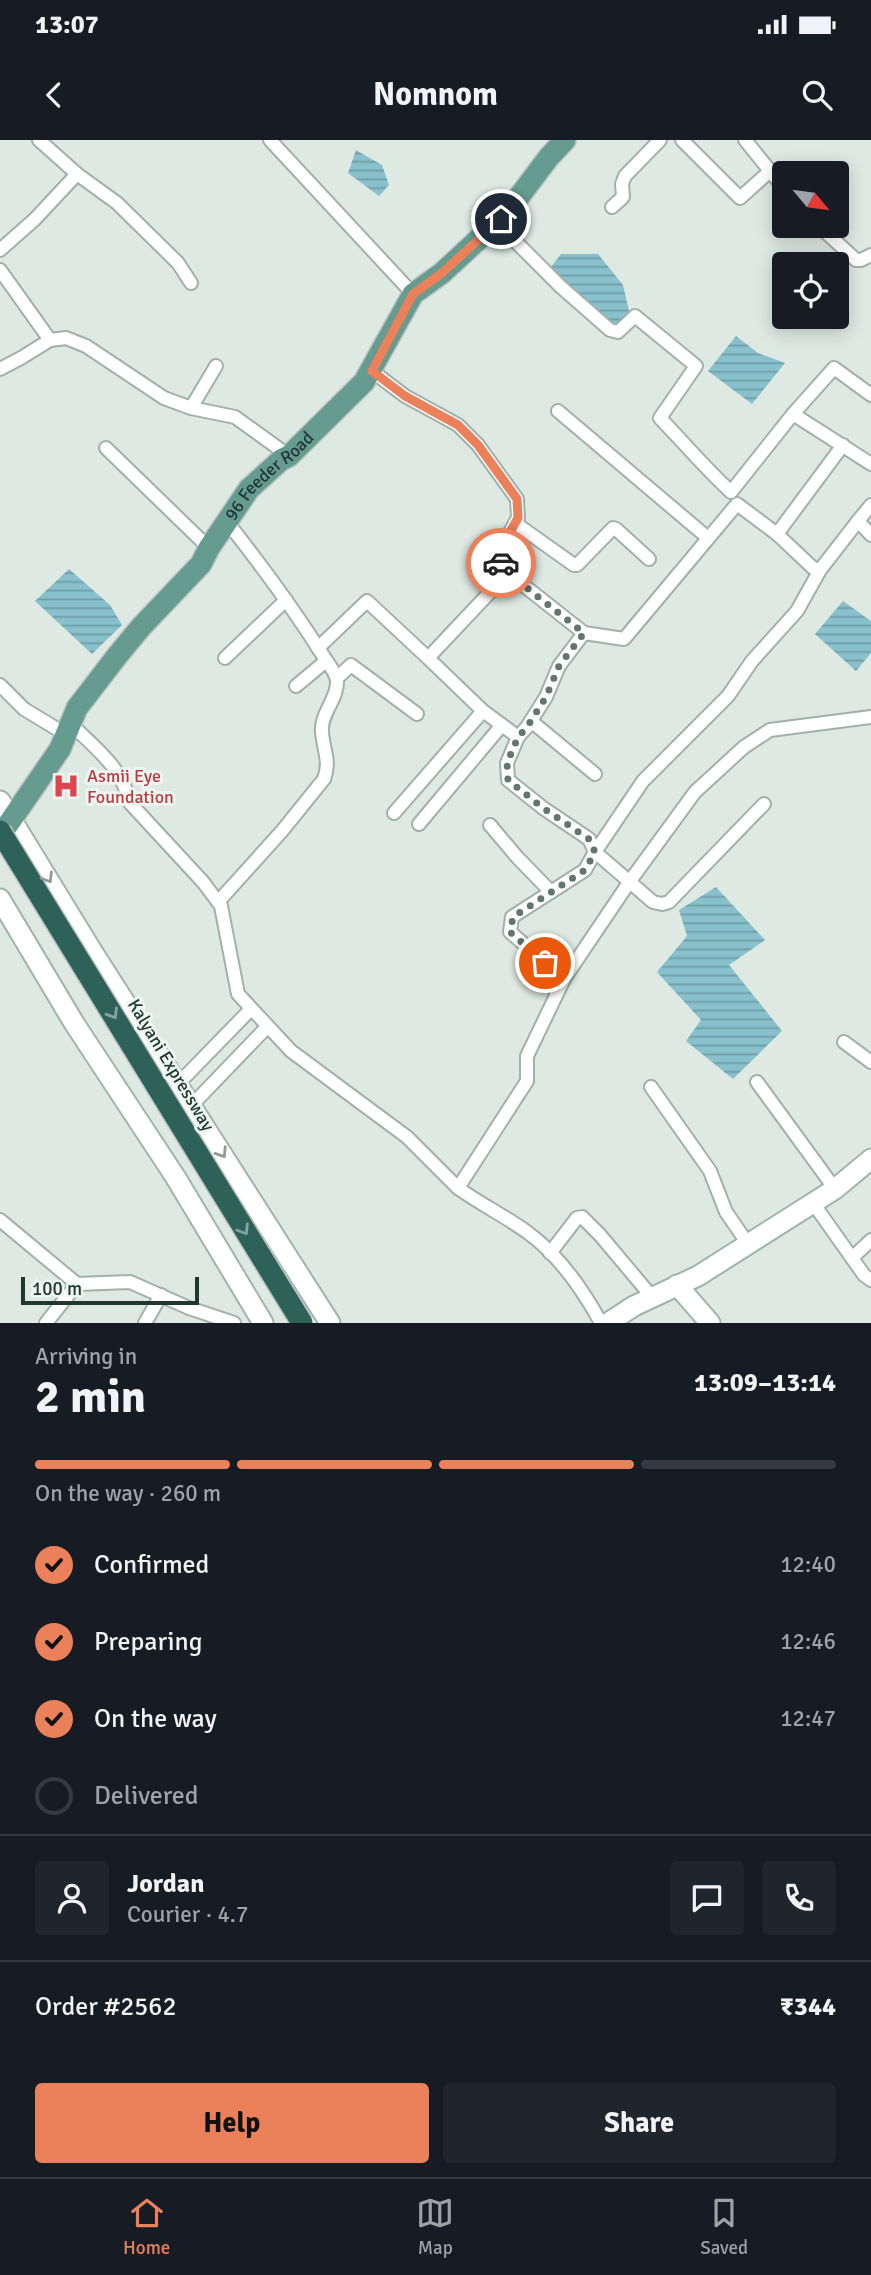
<!DOCTYPE html>
<meta charset="utf-8">
<style>
:root{--surface:#171b24;--page:#20242c;--text:#f1f3f6;--muted:#9ea1a6;--line:#363941;--accent:#ea815b}
body{margin:0;font-family:Signika,sans-serif;background:var(--page);color:var(--text);height:100vh;display:flex;flex-direction:column;font-size:26px;white-space:nowrap}
*{box-sizing:border-box;margin:0}
p{font-size:23px;color:var(--muted)}
.icon{flex:none;width:38px;height:38px;fill:none;stroke:currentColor;stroke-width:2;stroke-linecap:round;stroke-linejoin:round}
.map{position:relative;height:1183px;overflow:hidden}
.sheet{display:flex;flex-direction:column;background:var(--surface);flex:1}
.sheet>*{flex:none}
.needle{width:46px;rotate:119deg}
.controls{position:absolute;left:772px;top:21px;display:grid;gap:14px}
.controls a{display:grid;place-items:center;width:77px;height:77px;border-radius:7px;background:var(--surface);box-shadow:0 4px 18px #0003;font-size:35px}
.scale{position:absolute;left:21px;bottom:18px;width:178px;box-sizing:border-box;padding-left:7px;border:4px solid #203732;border-top:0;font-size:19px;line-height:24px;white-space:nowrap;color:#203732;-webkit-text-stroke:5px #eef6f2;paint-order:stroke}
.pin{position:absolute;display:grid;place-items:center;width:60px;height:60px;color:#fff;margin:-30px;border:4px solid #fff;border-radius:50%;box-shadow:0 2px 7px #0007}
.courier{position:absolute;display:grid;place-items:center;width:70px;height:70px;margin:-35px;border:5px solid #ea815b;border-radius:50%;background:#fff;color:#222;box-shadow:0 2px 9px #0007}
.overview em{font-style:normal;font-weight:700}
.overview div{display:flex;flex-direction:column-reverse}
.overview{display:flex;align-items:center;justify-content:space-between;height:119px;padding:0 35px}
h1{font-size:46px;font-weight:700;line-height:52px}
.bar{display:grid;grid-template-columns:repeat(4,1fr);gap:10px 7px;align-content:center;height:84px;padding:0 35px}
.bar i{height:9px;border-radius:5px;background:var(--line)}
.bar .current{background:var(--accent)}
.bar p{grid-column:span 4}
.line{display:flex;align-items:center;gap:18px;padding:0 35px;border-top:2px solid var(--line)}
.line div{flex:1}
.round{display:grid;place-items:center;flex:none;width:74px;height:74px;border-radius:7px;background:var(--page)}
ol{padding:0 35px;list-style:none}
li{display:flex;align-items:center;gap:21px;height:77px}
li p{margin-inline-start:auto}
li .icon{padding:7px;border-radius:50%;background:var(--accent);color:#111;stroke-width:4}
li:last-child{color:var(--muted)}
li i{width:38px;height:38px;border:4px solid var(--line);border-radius:50%}
.action{display:flex;gap:14px;margin-top:auto;padding:14px 35px}
.action a{flex:1;height:80px;border-radius:7px;background:var(--accent);color:#111;font-size:28px;font-weight:700;line-height:80px;text-align:center}
.action a+a{background:var(--page);color:var(--text)}
.status{display:flex;justify-content:space-between;align-items:center;height:49px;padding:0 35px;background:var(--surface);direction:ltr}
.status svg{height:19px;fill:currentColor}
header{display:flex;justify-content:space-between;align-items:center;height:91px;padding:0 35px;background:var(--surface);font-size:32px;font-weight:700}
.tab-bar{display:flex;justify-content:space-around;align-items:center;height:98px;border-top:2px solid var(--line);background:var(--surface);font-size:19px;color:var(--muted)}
.tab-bar a{display:grid;justify-items:center;gap:4px}
.tab-bar .current{color:var(--accent)}
.map>svg:first-child{display:block}
</style>
<div class="status"><b>13:07</b><svg viewBox="0 0 49 12"><path d="M0 12V9h3v3zM5 12V6h3v6zM10 12V3h3v9zM15 12V0h3v12zM26 1h20v11H26zM47 4h2v5h-2z"/></svg></div>
<header><svg class="icon" aria-label="back" viewBox="0 0 24 24"><path d="M15 5l-7 7 7 7"/></svg>Nomnom<svg class="icon" aria-label="search" viewBox="0 0 24 24"><circle cx="10" cy="10" r="6"/><path d="M15 15l6 6"/></svg></header>
<div class="map">
<svg width="871" height="1183" viewBox="0 0 871 1183">
<defs>
<pattern id="water-rules" width="6" height="5" patternUnits="userSpaceOnUse" patternTransform="scale(1.75)"><rect width="6" height="5" fill="#88c0cc"/><path d="M0 2.5h6" fill="none" stroke="#6f9da6"/></pattern>
</defs>
<rect width="100%" height="100%" fill="#dee9e4"/>
<!-- water -->
<g fill="url(#water-rules)">
<polygon points="356,10 382,25 389,45 379,56 348,33"/>
<polygon points="561,114 598,114 623,145 629,171 617,185 605,184 544,136"/>
<polygon points="736,196 758,213 785,223 752,264 708,231"/>
<polygon points="69,429 110,465 122,485 92,514 35,461"/>
<polygon points="843,461 871,481 871,513 856,531 815,494"/>
<polygon points="716,747 765,800 729,825 782,891 733,939 686,901 701,880 657,832 687,796 679,770"/>
</g>
<g fill="none" stroke-linecap="round" stroke-linejoin="round">
<!-- street casing -->
<g stroke="#a1b0ab" stroke-width="16">
<g id="street">
<polyline points="39,0 77,34 117,63 178,123 191,143"/>
<polyline points="270,0 413,154"/>
<polyline points="682,0 740,58 769,32"/>
<polyline points="745,0 784,48"/>
<polyline points="612,67 623,57 622,44 625,36 660,0"/>
<path d="M497,83l64,64 49,43 8,2 17,-16 61,50 -36,52c24,25 46,51 71,74l62,-78 78,50"/>
<polyline points="819,86 856,120 861,120 871,115"/>
<polyline points="0,110 35,79 77,34"/>
<polyline points="0,130 50,200 66,198 86,206 164,258 191,268 235,277 289,316"/>
<polyline points="0,229 21,218 50,200"/>
<polyline points="372,231 405,256 458,285 478,305 517,359 518,378 497,415 508,433 584,493"/>
<polyline points="191,268 216,226"/>
<polyline points="558,271 708,398"/>
<polyline points="793,274 834,228 871,255"/>
<polyline points="106,308 209,408"/>
<polyline points="858,381 871,365"/>
<polyline points="515,383 574,425 577,425 613,388 616,389 649,419"/>
<polyline points="777,394 813,428 820,430 858,381 871,395"/>
<polyline points="508,433 428,518 483,571 518,597"/>
<polyline points="318,508 367,461 428,518"/>
<polyline points="225,518 286,460"/>
<polyline points="337,538 351,525 417,574"/>
<polyline points="0,545 24,569 67,595"/>
<polyline points="296,546 326,521"/>
<polyline points="531,581 595,634"/>
<path d="M71,584c26,26 50,42 59,79l73,79 18,24 17,88 53,57 116,86 51,51"/>
<polyline points="764,664 669,762 662,764 653,762 595,712 643,641 728,556 752,521 797,471 820,430"/>
<polyline points="394,673 483,571"/>
<polyline points="419,684 502,585"/>
<polyline points="490,685 517,717 551,752"/>
<path d="M218,762l64,-71 42,-52c7,-18 -1,-30 -2,-47 -2,-18 16,-33 15,-51 -1,-9 -10,-19 -15,-27 -29,-46 -61,-89 -94,-131"/>
<polyline points="564,839 630,741 695,652 744,607 770,590 871,577"/>
<polyline points="844,902 871,922"/>
<polyline points="757,942 835,1049"/>
<polyline points="178,944 251,869"/>
<polyline points="651,947 710,1031 726,1072 748,1104"/>
<polyline points="192,965 267,887"/>
<polyline points="813,1063 864,1135 871,1140"/>
<polyline points="0,1080 77,1144 130,1142 189,1168 234,1183"/>
<polyline points="550,1113 577,1078 582,1077 600,1095 652,1157"/>
<polyline points="852,1118 871,1100"/>
<polyline points="46,1183 77,1144"/>
<polyline points="145,1183 161,1155"/>
<path d="M601,1183c-19,-35 -42,-68 -74,-91 -22,-16 -47,-28 -69,-44l69,-107v-25l37,-77 -54,-47 2,-15 73,-47 10,-18 -6,-13 -46,-31 -35,-28 -1,-17 11,-26 9,-10 19,-30 13,-31 25,-33 40,6 113,-135 40,30 66,-89"/>
</g>
</g>
<!-- secondary casing -->
<g stroke="#9eb4ac" stroke-width="23">
<g id="secondary">
<polyline points="0,661 92,811 330,1183"/>
<polyline points="0,759 74,883 176,1038 263,1183"/>
<polyline points="677,1145 710,1183"/>
<polyline points="608,1183 634,1166 698,1136 835,1049 871,1019"/>
</g>
</g>
<!-- primary casing -->
<g stroke="#bcc3c2" stroke-width="24">
<g id="primary">
<path id="s1" d="M0,696l60,-87 17,-41 40,-52 24,-29 60,-63 8,-16 40,-59 32,-29 8,-4 75,-74 49,-88 29,-21 64,-59 43,-57 16,-17"/>
</g>
</g>
<!-- street -->
<use href="#street" stroke="#fff" stroke-width="12"/>
<!-- secondary -->
<use href="#secondary" stroke="#fff" stroke-width="19"/>
<!-- primary -->
<use href="#primary" stroke="#659c8f" stroke-width="21"/>
<!-- highway-bridge casing -->
<g stroke="#bcc3c2" stroke-width="24" stroke-linecap="butt">
<polyline id="highway-bridge" points="0,691 302,1183"/>
</g>
<!-- highway-bridge -->
<use href="#highway-bridge" stroke="#2e6258" stroke-width="21"/>
</g>
<!-- one-way arrows -->
<defs><path id="oneway-chevron" d="M-2-3.5L2.5 0L-2 3.5" fill="none" stroke-width="1.6" stroke-linecap="round" stroke-linejoin="round" transform="scale(1.75)"/></defs>
<g stroke="#909b98">
<use href="#oneway-chevron" transform="translate(48 738) rotate(58)"/>
<use href="#oneway-chevron" transform="translate(222 1013) rotate(57)"/>
</g>
<g stroke="#84a59d">
<use href="#oneway-chevron" transform="translate(113 874) rotate(59)"/>
<use href="#oneway-chevron" transform="translate(244 1090) rotate(58)"/>
</g>
<g fill="none" stroke-linecap="round" stroke-linejoin="round">
<!-- done -->
<polyline stroke="#627570" stroke-width="7" stroke-dasharray="0 12.6" points="501,423 508,433 584,493 559,526 546,557 527,587 518,597 507,623 508,640 543,668 589,699 595,712 585,730 513,777 510,792 545,823"/>
<!-- route -->
<polyline stroke="#ea815b" stroke-width="9" points="501,423 497,415 518,378 517,359 478,305 458,285 405,256 372,231 413,154 442,133 501,79"/>
</g>
<!-- icons -->
<defs>
<g id="hospital-bare" transform="scale(2.1)"><path d="M-5-5h3v3.5h4V-5h3V5h-3V1.5h-4V5h-3Z" fill="#e0444e" stroke="#eef6f2" stroke-width="2.5" paint-order="stroke"/></g>
</defs>
<g fill-rule="evenodd">
<use href="#hospital-bare" x="66" y="646"/>
</g>
<g text-anchor="middle" dominant-baseline="central" stroke-width="6" stroke-linejoin="round" paint-order="stroke">
<!-- street labels -->
<g font-size="18" fill="#203732" stroke="#eef6f2">
<text stroke="none"><textPath href="#s1" startOffset="453">96 Feeder Road</textPath></text>
<text transform="translate(171 925) rotate(59)">Kalyani Expressway</text>
</g>
<!-- health labels -->
<g font-size="18" fill="#be3a42" stroke="#eef6f2" text-anchor="start">
<text x="87" y="636">Asmii Eye<tspan x="87" dy="21">Foundation</tspan></text>
</g>
</g>
</svg>
<div class="controls">
<a><svg class="needle" viewBox="-14 -14 28 28"><path d="M0-13l5 13h-10z" fill="#e53935"/><path d="M0 13l5-13h-10z" fill="#9ea1a6"/></svg></a>
<a><svg class="icon" aria-label="locate" viewBox="0 0 24 24"><circle cx="12" cy="12" r="6"/><path d="M12 2v4M12 18v4M2 12h4M18 12h4"/></svg></a>
</div>
<div class="scale">100 m</div>
<div class="pin" style="left:545px;top:823px;background:#ea580c"><svg class="icon" aria-label="bag" viewBox="0 0 24 24"><path d="M5 8h14l-1 12H6zM9 8a3 3 0 0 1 6 0"/></svg></div>
<div class="pin" style="left:501px;top:79px;background:#1f2937"><svg class="icon" aria-label="home" viewBox="0 0 24 24"><path d="M3 11l9-7 9 7M6 9v11h12V9"/></svg></div>
<div class="courier" style="left:501px;top:423px"><svg class="icon" aria-label="car" viewBox="0 0 24 24"><path d="M5 17H2v-5l4-1 3-4h7l3 4 3 1v5h-3M9 17h6M6 11h13"/><circle cx="7" cy="17" r="2"/><circle cx="17" cy="17" r="2"/></svg></div>
</div>
<section class="sheet">
<div class="overview"><div><h1>2 min</h1><p>Arriving in</p></div><em>13:09–13:14</em></div>
<div class="bar"><i class="current"></i><i class="current"></i><i class="current"></i><i></i><p>On the way · 260 m</p></div>
<ol>
<li><svg class="icon" aria-label="check" viewBox="0 0 24 24"><path d="M5 12l5 5 9-10"/></svg>Confirmed<p>12:40</p></li>
<li><svg class="icon" aria-label="check" viewBox="0 0 24 24"><path d="M5 12l5 5 9-10"/></svg>Preparing<p>12:46</p></li>
<li><svg class="icon" aria-label="check" viewBox="0 0 24 24"><path d="M5 12l5 5 9-10"/></svg>On the way<p>12:47</p></li>
<li><i></i>Delivered</li>
</ol>
<div class="line" style="height:126px"><a class="round"><svg class="icon" aria-label="person" viewBox="0 0 24 24"><circle cx="12" cy="8" r="4"/><path d="M4 21q1-7 8-7t8 7"/></svg></a><div><b>Jordan</b><p>Courier · 4.7</p></div><a class="round"><svg class="icon" aria-label="chat" viewBox="0 0 24 24"><path d="M4 5h16v11H9l-5 4z"/></svg></a><a class="round"><svg class="icon" aria-label="phone" viewBox="0 0 24 24"><path d="M5 4h4l2 5-3 2q2 4 5 5l2-3 5 2v4C11 20 4 13 5 4z"/></svg></a></div>
<div class="line" style="height:91px"><div>Order #2562</div><b>₹344</b></div>
<div class="action"><a>Help</a><a>Share</a></div>
</section>
<nav class="tab-bar">
<a class="current"><svg class="icon" aria-label="home" viewBox="0 0 24 24"><path d="M3 11l9-7 9 7M6 9v11h12V9"/></svg>Home</a>
<a><svg class="icon" aria-label="map" viewBox="0 0 24 24"><path d="M3 6l6-2 6 2 6-2v14l-6 2-6-2-6 2zM9 4v14M15 6v14"/></svg>Map</a>
<a><svg class="icon" aria-label="saved" viewBox="0 0 24 24"><path d="M7 4h10v16l-5-4-5 4z"/></svg>Saved</a>
</nav>
